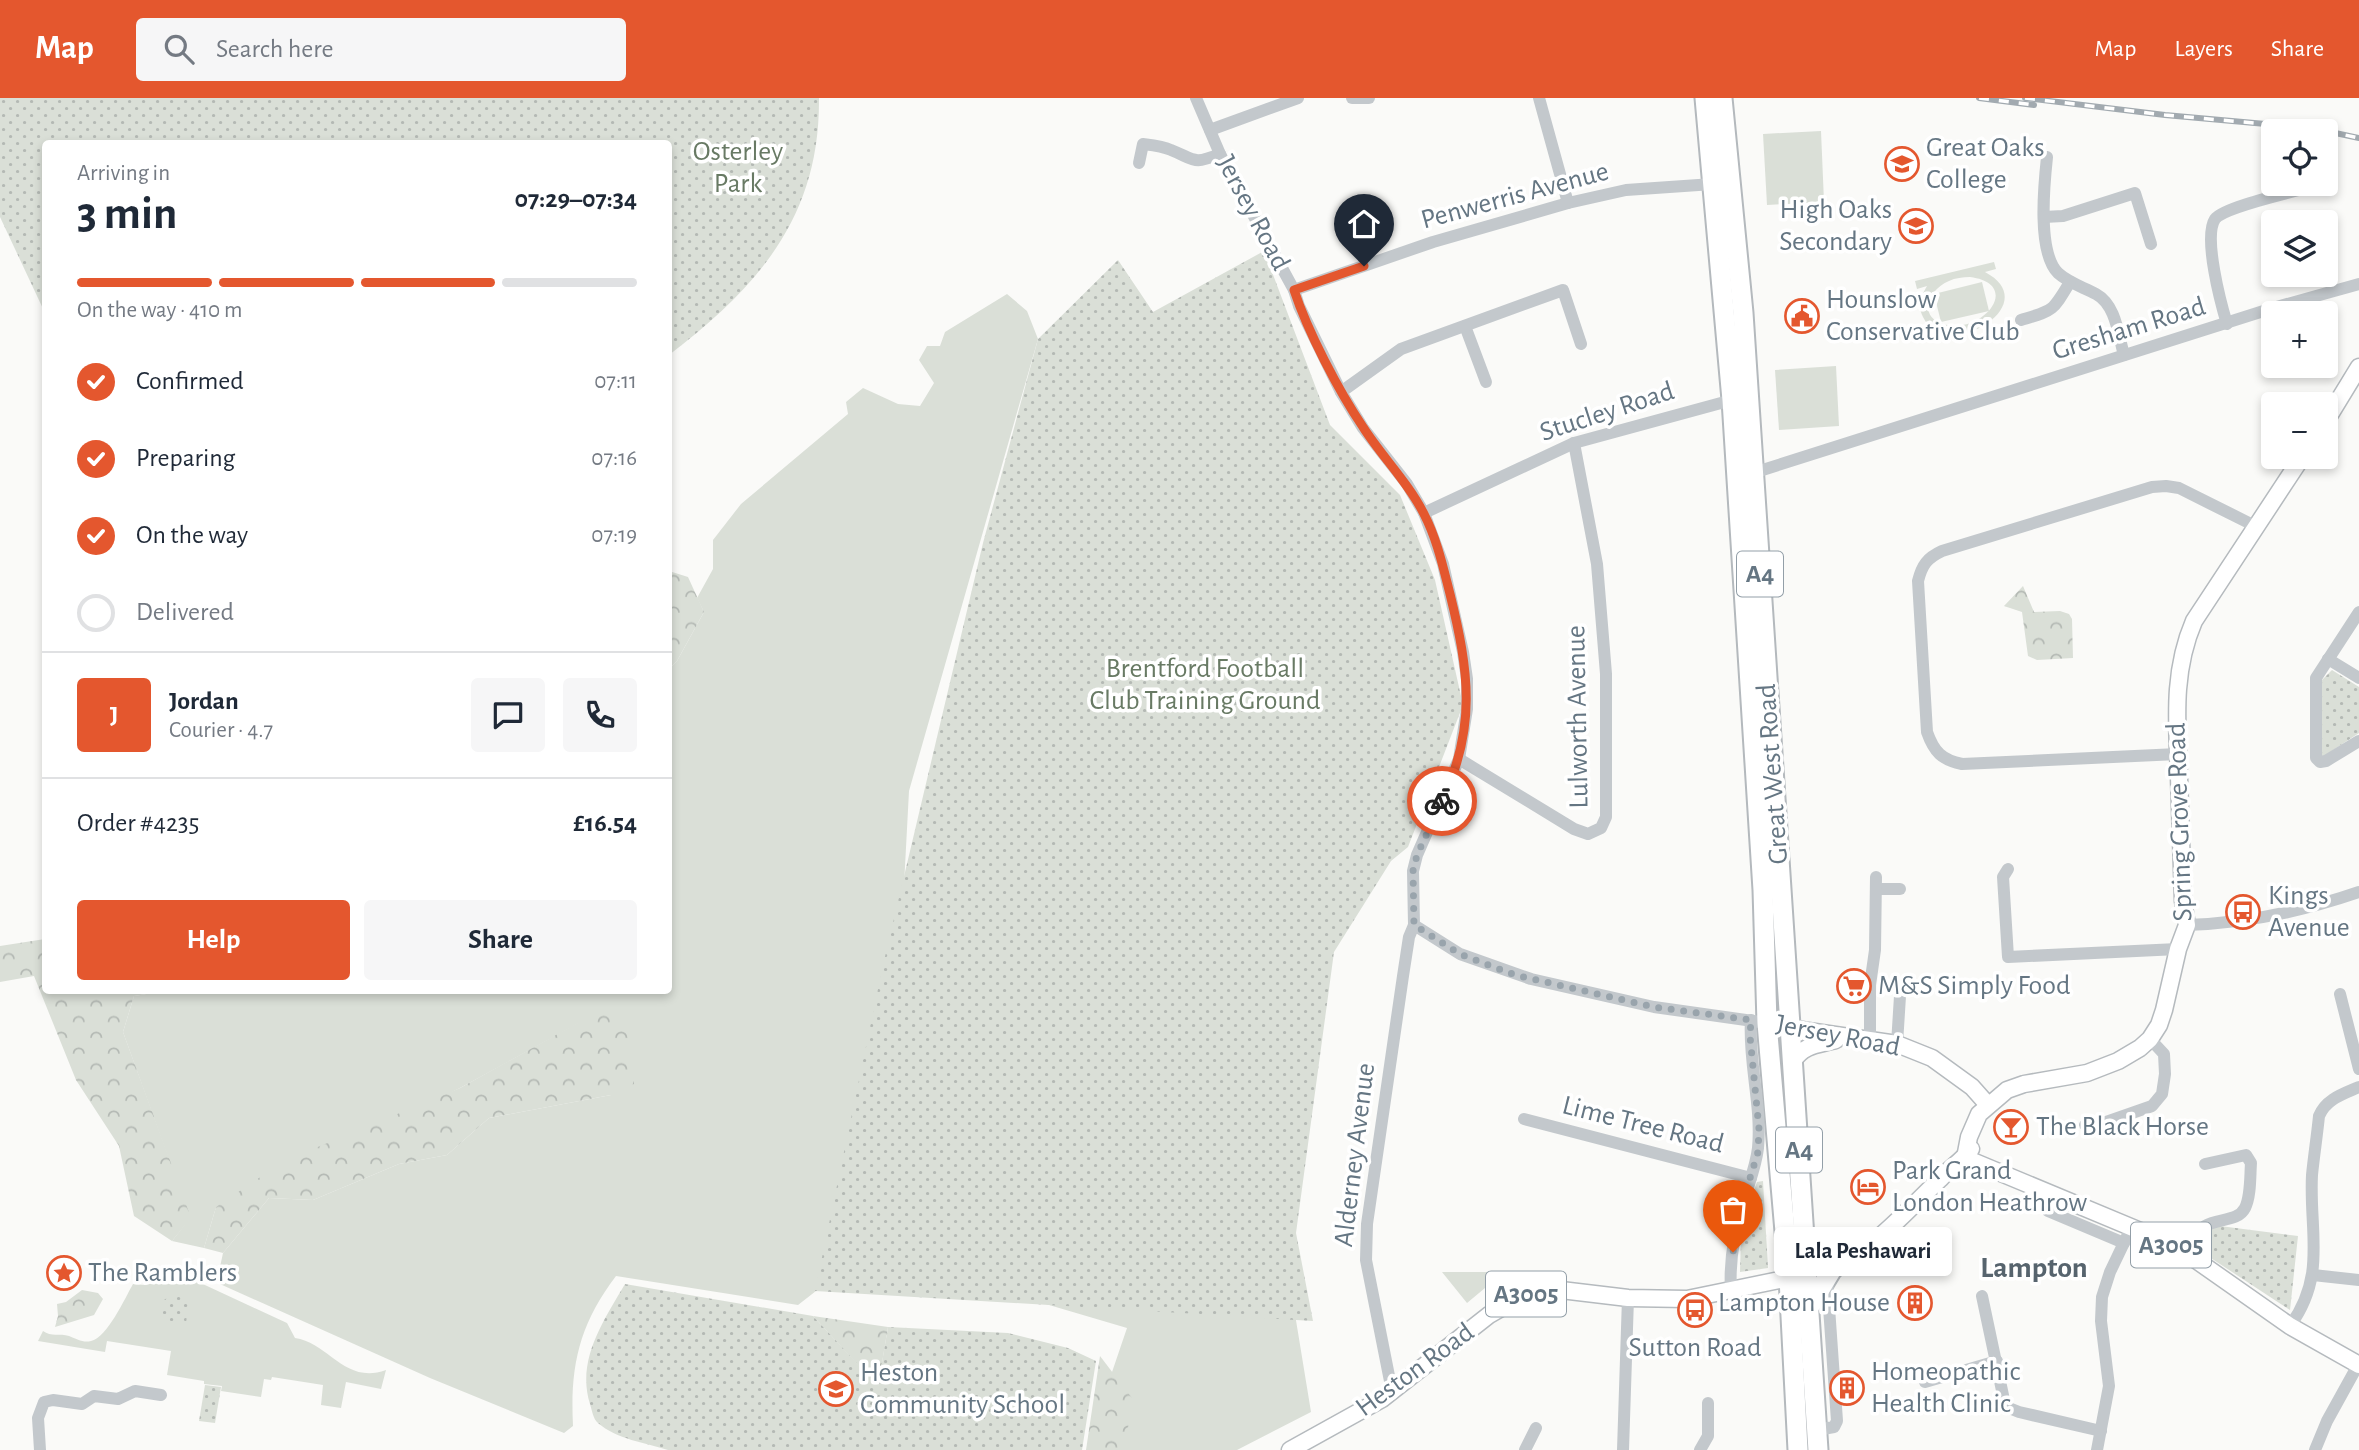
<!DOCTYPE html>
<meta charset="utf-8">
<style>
:root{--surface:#fff;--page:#f6f6f7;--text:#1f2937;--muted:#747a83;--line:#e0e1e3;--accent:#e4572e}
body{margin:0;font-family:"Alegreya Sans",sans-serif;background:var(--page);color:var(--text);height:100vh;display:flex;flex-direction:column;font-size:26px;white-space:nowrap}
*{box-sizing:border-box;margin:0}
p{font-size:23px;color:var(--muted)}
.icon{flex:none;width:38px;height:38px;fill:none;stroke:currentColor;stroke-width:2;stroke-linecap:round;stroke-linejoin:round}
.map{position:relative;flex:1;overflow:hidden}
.drawer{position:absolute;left:42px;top:42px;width:630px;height:854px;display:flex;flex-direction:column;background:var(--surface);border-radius:7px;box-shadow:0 4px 10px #0003}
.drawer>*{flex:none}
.fabs{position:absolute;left:2261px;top:21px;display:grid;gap:14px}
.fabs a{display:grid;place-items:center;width:77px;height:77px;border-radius:7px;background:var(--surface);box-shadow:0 4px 10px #0003;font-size:35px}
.pin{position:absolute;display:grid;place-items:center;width:60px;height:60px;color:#fff;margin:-72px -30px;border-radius:50% 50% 50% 0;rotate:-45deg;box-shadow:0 0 7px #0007}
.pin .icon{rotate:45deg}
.courier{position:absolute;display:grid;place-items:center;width:70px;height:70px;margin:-35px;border:5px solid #e4572e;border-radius:50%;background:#fff;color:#222;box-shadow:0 2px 9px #0007}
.bubble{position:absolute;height:49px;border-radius:7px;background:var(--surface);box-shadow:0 4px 10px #0003;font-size:23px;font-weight:700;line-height:49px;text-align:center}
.headline em{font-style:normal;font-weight:700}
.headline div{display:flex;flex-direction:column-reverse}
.headline{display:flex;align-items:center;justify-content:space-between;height:119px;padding:0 35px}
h1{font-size:46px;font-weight:700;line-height:52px}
.bar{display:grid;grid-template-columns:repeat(4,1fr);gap:10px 7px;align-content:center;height:84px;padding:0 35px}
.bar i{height:9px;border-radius:5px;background:var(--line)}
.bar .on{background:var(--accent)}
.bar p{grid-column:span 4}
.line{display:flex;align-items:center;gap:18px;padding:0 35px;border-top:2px solid var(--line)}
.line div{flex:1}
.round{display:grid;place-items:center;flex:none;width:74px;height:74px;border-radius:7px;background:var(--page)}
ol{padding:0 35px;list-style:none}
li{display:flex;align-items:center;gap:21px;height:77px}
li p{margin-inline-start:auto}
li .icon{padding:7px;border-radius:50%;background:var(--accent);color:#fff;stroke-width:4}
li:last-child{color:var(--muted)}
li i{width:38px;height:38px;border:4px solid var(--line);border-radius:50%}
.primary-button{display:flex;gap:14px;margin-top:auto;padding:14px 35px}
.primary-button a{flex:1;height:80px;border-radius:7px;background:var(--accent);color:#fff;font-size:28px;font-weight:700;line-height:80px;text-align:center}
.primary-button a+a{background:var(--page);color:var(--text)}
header{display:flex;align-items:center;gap:42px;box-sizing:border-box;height:98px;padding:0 35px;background:var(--accent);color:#fff}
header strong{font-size:33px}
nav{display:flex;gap:38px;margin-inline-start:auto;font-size:24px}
.search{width:490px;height:63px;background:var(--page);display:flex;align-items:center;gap:18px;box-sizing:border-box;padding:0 24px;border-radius:7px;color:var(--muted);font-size:26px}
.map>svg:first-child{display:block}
</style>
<header>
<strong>Map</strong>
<div class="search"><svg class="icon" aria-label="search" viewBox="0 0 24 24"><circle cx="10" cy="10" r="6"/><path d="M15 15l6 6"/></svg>Search here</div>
<nav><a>Map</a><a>Layers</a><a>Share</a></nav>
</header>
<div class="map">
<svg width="2359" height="1352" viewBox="0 0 2359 1352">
<defs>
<pattern id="forest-crowns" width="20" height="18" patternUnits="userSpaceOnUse" patternTransform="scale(1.75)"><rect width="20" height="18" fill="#dadfd7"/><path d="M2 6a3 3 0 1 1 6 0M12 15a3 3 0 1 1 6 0" fill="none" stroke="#b4b9b4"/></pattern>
<pattern id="park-dots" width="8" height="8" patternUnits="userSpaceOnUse" patternTransform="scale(1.75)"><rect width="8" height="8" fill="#dadfd7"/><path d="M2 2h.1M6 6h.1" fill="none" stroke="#b4b9b4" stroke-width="1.8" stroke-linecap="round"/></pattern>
</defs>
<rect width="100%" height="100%" fill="#fafaf8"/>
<!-- green -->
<g fill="#dadfd7" fill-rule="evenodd">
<polygon points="1821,33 1824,104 1767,107 1763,36"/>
<path d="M1994,164l2,7 -11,3c62,33 -40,92 -62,45 -6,-11 -2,-21 4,-31l-10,3 -2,-8zM1970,179c54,7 12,59 -27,47 -26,-8 -14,-35 6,-43 6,-3 14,-4 21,-4z"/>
<polygon points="1982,184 1989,213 1941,224 1934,196"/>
<path d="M1007,196l20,17 11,28 -129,452 -7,132 425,15 -29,187 -5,177 18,110 -74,38h-139l12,-72 17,-50 -129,-38 -173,-6 -27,21 -182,-29c-37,49 -46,90 -43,150l-9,7 -134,-55 -219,-98 9,-13 3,-14 46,-55 44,2 86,-36 48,-9 42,-37 122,-23 1,-90 -152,83 -244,119 -12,41 -32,-7 18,-23 -67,-186 11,-36 31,-5 503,-1 1,-321 8,-8 27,-49 -7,-14 16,-29v-29l28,-36 107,-90 -2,-12 17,-14 35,16 22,2 14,-23 -15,-23 8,-14h13l5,-14z"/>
<polygon points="1836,268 1839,328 1779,332 1775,272"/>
<polygon points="1442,1174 1523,1174 1497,1180 1467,1205"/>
<path d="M167,1179l25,2 95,44 8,15c34,5 50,47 91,32l-5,19 -35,-7 -5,26 -20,-3 2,-20 -51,-8 -1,3 -7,-1 -3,18 -40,-6 1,-5 -18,-2v-3l-37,-6 4,-24 -64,-10 -2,11 -67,-11 5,-10c8,6 17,2 26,5 8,3 14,7 22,5 16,-3 34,-43 42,-57l12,1z"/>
</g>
<!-- forest -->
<g fill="url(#forest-crowns)">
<polygon points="669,473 688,479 704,514 677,563 669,571"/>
<polygon points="2023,488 2034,514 2060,513 2069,516 2072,521 2073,560 2037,562 2028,558 2022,514 2004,508"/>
<polygon points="45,841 46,892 165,893 134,898 123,934 191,1120 172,1143 134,1118 119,1048 76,982 34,878 0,884 0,848"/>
<polygon points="612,906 631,940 634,986 611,997 489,1020 447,1057 399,1066 313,1102 269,1100 223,1155 204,1150 216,1109 284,1063 460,990"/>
<polygon points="82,1192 98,1195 103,1201 94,1217 55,1229 58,1218 57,1206 66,1204"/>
<polygon points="813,1218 888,1229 878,1289"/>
<polygon points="1100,1258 1132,1300 1125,1352 1086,1352"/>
</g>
<!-- park -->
<g fill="url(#park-dots)">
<path d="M0,0h819c1,120 -61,188 -150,257l-1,-211h-622l-1,169 -45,-96z"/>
<polygon points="1264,153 1330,327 1400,397 1435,482 1463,607 1408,749 1391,763 1334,854 1296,1135 1313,1223 815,1193 883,867 983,445 1038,241 1118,162 1153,214"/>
<polygon points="2332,572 2359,589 2359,635 2321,660 2321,583"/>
<polygon points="1763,1083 1768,1170 1740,1174 1741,1139 1745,1117 1757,1084"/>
<polygon points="2220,1128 2298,1138 2290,1212 2194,1149 2205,1133"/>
<path d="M625,1186l188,32 65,70 10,-59 120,6 60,15 28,13 -14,89h-414c-22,-7 -52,-11 -70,-27 -5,-4 -6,-13 -8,-19 -14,-44 14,-84 35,-120z"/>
<polygon points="170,1198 189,1199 186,1226 168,1223 161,1217 161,1204"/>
<polygon points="205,1287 221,1289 215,1325 199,1323"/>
</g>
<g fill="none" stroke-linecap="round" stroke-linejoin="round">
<!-- major casing -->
<g stroke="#b5babe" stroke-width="19">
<g id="major">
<polyline points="2326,323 2359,269"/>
<polyline points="1767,925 1808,933 1897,946 1932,960 1972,989 1988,1007"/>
<path d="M1793,963c11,-17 26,-16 43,-21"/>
<path d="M1965,1060l4,-21 10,-23 28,-24 17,-6 63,-11 31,-12 22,-13 10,-9 9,-14 5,-15 14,-61 9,-24 -4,-24c-1,-41 -3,-83 -4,-125 -2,-54 -7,-104 15,-155l108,-164"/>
<polyline points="1965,1060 2157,1140 2186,1155 2290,1228 2359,1267"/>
<path d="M1837,1170c40,-24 70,-57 103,-89 10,-11 22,-18 31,-30"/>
<polyline points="1290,1352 1382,1301 1489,1217 1522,1198 1537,1193 1561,1192 1628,1200 1687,1201 1789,1180 1830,1163 1845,1163"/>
</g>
</g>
<!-- highway casing -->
<g stroke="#b4b9bd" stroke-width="23">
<g id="highway">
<polyline points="1705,0 1732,302 1763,792 1767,925 1789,1180 1798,1352"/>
<polyline points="1722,0 1743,215 1818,1352"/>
<polyline points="1808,1211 1831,1173"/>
</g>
</g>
<!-- minor -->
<g stroke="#c3c8cc" stroke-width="12">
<polyline points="1196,0 1220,56 1294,192 1299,208 1341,294 1363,330 1407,386 1424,415 1443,466 1463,554 1467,581 1467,611 1459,661 1417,757 1413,773 1414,827 1460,856 1531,881 1654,909 1767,925"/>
<polyline points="1352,0 1369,0"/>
<polyline points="1539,0 1568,105"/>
<polyline points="1210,32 1298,0"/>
<path d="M2047,59c-3,28 -10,95 11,116 11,10 25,14 38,21 20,11 22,40 28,61"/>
<path d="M1139,65l4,-19c9,1 20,2 28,6 25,10 21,15 49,4"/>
<polyline points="2044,119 2063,118 2135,95 2151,146"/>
<polyline points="1294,192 1433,144 1568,105 1626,92 1713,86"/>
<path d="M2021,222c33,-10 31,-8 49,-38"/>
<path d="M2227,226c-6,-20 -24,-87 -12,-105 9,-12 74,-26 91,-31"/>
<polyline points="1465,228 1486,284"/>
<polyline points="1341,294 1401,251 1563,192 1581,246"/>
<polyline points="1753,375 2273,210 2359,186"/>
<polyline points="1424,415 1574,345 1732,302"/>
<polyline points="2359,514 2316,580 2316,660 2320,664 2326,663 2359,643"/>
<polyline points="2328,561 2359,580"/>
<path d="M2178,656l-216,10c-20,-4 -28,-12 -35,-32l-9,-151c4,-16 9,-23 24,-30l210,-64 14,-1 13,2 76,38"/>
<polyline points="1459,661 1574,731 1588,736 1601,730 1606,719 1606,576 1597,466 1574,345"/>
<polyline points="2008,771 2003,779 2008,859 2178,851"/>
<polyline points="1876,791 1900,791"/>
<path d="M2187,827c58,-2 117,-14 172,-33"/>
<polyline points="2340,896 2359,971"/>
<polyline points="1870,941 1870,887 1875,852 1876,779"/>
<polyline points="1897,946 1900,898"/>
<polyline points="1524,1021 1751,1080"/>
<polyline points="2085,1027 2089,1030 2152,1008 2162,996 2165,976 2164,956 2150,941"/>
<polyline points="2055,1097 2048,1113 2124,1145"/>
<path d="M2186,1155c5,-9 10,-21 19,-27 12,-8 33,-4 40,-18 6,-12 5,-32 6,-45l-5,-8 -41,9"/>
<polyline points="2313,1177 2359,1182"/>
<path d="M1731,1192c-2,-30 4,-61 13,-90 5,-17 12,-34 14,-52 4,-43 -10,-87 -7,-128"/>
<polyline points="1982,1198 2004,1302 2009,1310 2019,1314 2101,1333"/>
<path d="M2290,1228c37,-51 19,-94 22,-151 2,-20 5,-39 7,-59 7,-17 24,-22 40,-29"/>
<polyline points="1925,1284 1997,1263"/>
<polyline points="1394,1292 1390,1283 1366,1162 1367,1126 1403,878 1409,839 1414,827"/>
<polyline points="1817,1332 1834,1329 1837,1323 1827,1181"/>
<polyline points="40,1352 38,1320 44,1304 53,1302 82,1306 94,1298 118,1301 135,1293 161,1297"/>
<polyline points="1525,1352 1536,1330"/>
<polyline points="1623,1352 1628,1200"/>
<polyline points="1700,1352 1708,1338 1708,1305"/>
<polyline points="2097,1352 2109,1288 2101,1223 2102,1199 2110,1174 2132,1128"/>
<polyline points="2315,1352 2327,1323 2358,1267"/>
</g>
<!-- major -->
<use href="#major" stroke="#fff" stroke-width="16"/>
<!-- highway -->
<use href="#highway" stroke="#fff" stroke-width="19"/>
<!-- rail casing -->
<g stroke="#a2aab0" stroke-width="6">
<g id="rail">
<polyline points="1979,0 2034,7"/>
<polyline points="2025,0 2165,17 2298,29 2325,33"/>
<polyline points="2326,33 2359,40"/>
</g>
</g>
<!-- rail -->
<use href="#rail" stroke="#fff" stroke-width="3.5" stroke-dasharray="10" stroke-linecap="butt"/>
</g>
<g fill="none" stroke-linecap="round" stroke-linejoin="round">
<!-- done -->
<polyline stroke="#99a4ac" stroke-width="7" stroke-dasharray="0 12.6" points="1442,703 1417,757 1413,773 1414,827 1460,856 1515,877 1654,909 1751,922 1750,938 1759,1031 1758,1054 1742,1106 1733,1154"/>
<!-- route -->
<path stroke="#e4572e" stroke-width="9" d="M1364,168l-70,24c14,42 44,100 69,137 19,30 45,55 61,87 13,25 19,53 26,80 19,77 27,133 -8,207"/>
</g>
<!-- icons -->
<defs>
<g id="university-ring" transform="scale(1.75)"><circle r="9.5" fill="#fff" stroke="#e4572e" stroke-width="1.5"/><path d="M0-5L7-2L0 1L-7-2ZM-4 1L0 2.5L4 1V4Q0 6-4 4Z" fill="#e4572e"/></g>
<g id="school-ring" transform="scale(1.75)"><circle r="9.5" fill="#fff" stroke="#e4572e" stroke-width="1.5"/><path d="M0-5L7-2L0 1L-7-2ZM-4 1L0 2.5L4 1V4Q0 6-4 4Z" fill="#e4572e"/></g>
<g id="civic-ring" transform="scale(1.75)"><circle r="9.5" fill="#fff" stroke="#e4572e" stroke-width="1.5"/><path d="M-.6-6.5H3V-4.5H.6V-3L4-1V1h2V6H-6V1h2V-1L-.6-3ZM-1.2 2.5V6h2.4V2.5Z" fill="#e4572e"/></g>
<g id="bus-ring" transform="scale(1.75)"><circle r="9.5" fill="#fff" stroke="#e4572e" stroke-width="1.5"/><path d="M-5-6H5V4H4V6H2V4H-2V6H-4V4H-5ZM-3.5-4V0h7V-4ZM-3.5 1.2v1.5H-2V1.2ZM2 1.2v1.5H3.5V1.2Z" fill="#e4572e"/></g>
<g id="supermarket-ring" transform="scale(1.75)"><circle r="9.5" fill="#fff" stroke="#e4572e" stroke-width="1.5"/><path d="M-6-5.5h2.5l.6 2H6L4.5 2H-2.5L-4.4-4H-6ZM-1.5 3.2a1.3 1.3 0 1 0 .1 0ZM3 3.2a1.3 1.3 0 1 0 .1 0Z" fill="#e4572e"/></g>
<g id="bar-ring" transform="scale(1.75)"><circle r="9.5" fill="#fff" stroke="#e4572e" stroke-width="1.5"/><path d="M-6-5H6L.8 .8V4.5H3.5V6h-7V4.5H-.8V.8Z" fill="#e4572e"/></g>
<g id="hotel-ring" transform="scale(1.75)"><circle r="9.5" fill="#fff" stroke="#e4572e" stroke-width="1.5"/><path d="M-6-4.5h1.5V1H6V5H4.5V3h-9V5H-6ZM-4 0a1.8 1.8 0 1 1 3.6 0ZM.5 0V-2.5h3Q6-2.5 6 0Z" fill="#e4572e"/></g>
<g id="sight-ring" transform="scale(1.75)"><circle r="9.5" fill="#fff" stroke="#e4572e" stroke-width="1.5"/><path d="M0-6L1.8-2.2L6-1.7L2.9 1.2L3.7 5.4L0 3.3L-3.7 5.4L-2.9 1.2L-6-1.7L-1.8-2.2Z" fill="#e4572e"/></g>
<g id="building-ring" transform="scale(1.75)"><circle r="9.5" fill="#fff" stroke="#e4572e" stroke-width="1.5"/><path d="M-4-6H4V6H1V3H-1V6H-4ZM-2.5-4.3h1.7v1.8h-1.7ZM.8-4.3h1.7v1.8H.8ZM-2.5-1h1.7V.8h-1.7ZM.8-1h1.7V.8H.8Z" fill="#e4572e"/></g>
</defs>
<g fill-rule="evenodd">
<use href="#university-ring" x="1902" y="66"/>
<use href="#school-ring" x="1916" y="128"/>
<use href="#civic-ring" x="1802" y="218"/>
<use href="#bus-ring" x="2243" y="814"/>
<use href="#supermarket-ring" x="1854" y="888"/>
<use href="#bar-ring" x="2011" y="1029"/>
<use href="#hotel-ring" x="1868" y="1089"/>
<use href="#sight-ring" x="64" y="1175"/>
<use href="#building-ring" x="1915" y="1205"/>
<use href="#bus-ring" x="1695" y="1212"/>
<use href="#building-ring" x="1847" y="1290"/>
<use href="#school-ring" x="836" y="1291"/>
</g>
<g text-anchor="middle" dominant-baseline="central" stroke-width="7" stroke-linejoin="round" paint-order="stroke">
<!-- shield labels -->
<g fill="#fff" stroke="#939fa8" stroke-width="2">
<rect x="1737" y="453.5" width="46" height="45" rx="5"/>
<rect x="1776" y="1029.5" width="46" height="45" rx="5"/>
<rect x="2131" y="1124.5" width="80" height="45" rx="5"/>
<rect x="1486" y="1173.5" width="80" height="45" rx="5"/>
</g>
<g font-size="26" font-weight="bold" fill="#657683">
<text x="1760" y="476">A4</text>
<text x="1799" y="1052">A4</text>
<text x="2171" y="1147">A3005</text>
<text x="1526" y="1196">A3005</text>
</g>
<!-- poi labels -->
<g font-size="28" fill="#657683" stroke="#fff" text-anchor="start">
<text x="1926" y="50">Great Oaks<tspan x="1926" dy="32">College</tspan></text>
<text x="1892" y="112" text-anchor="end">High Oaks<tspan x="1892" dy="32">Secondary</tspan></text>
<text x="1826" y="202">Hounslow<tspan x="1826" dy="32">Conservative Club</tspan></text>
<text x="2268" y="798">Kings<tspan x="2268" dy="32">Avenue</tspan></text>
<text x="1878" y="888">M&amp;S Simply Food</text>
<text x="2036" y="1029">The Black Horse</text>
<text x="1892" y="1073">Park Grand<tspan x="1892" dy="32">London Heathrow</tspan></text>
<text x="88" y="1175">The Ramblers</text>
<text x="1890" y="1205" text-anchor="end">Lampton House</text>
<text x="1695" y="1250" text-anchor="middle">Sutton Road</text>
<text x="1871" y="1274">Homeopathic<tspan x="1871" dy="32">Health Clinic</tspan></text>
<text x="860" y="1275">Heston<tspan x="860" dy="32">Community School</tspan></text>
</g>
<!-- park labels -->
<g font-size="28" fill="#687a64" stroke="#fff">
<text x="738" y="54">Osterley<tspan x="738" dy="32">Park</tspan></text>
<text x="1205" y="571">Brentford Football<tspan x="1205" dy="32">Club Training Ground</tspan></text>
</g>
<!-- street labels -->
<g font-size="28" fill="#657683" stroke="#fff">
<text transform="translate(1515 98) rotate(-15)">Penwerris Avenue</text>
<text transform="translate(1253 115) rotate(62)">Jersey Road</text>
<text transform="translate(2129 231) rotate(-17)">Gresham Road</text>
<text transform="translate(1607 314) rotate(-18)">Stucley Road</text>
<text transform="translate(1578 619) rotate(-91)">Lulworth Avenue</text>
<text transform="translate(1773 676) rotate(-94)">Great West Road</text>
<text transform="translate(2180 724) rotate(-92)">Spring Grove Road</text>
<text transform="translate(1838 938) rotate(11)">Jersey Road</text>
<text transform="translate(1643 1027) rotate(14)">Lime Tree Road</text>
<text transform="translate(1355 1057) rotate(-83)">Alderney Avenue</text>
<text transform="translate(1415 1272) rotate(-36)">Heston Road</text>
</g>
<!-- neighbourhood labels -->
<g font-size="30" font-weight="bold" fill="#57646e" stroke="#fff">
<text x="2034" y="1170">Lampton</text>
</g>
</g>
</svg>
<div class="fabs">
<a><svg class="icon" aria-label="locate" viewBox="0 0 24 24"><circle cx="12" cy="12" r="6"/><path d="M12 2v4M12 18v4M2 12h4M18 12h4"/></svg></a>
<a><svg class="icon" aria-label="layers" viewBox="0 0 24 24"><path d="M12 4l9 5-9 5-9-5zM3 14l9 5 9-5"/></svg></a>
<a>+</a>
<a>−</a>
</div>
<div class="pin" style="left:1733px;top:1154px;background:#ea580c"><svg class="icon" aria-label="bag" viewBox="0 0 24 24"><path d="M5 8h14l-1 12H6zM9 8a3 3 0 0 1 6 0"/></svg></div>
<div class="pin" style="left:1364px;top:168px;background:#1f2937"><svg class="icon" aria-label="home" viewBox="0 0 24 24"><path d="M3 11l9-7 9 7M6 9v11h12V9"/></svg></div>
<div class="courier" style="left:1442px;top:703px"><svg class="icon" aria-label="bike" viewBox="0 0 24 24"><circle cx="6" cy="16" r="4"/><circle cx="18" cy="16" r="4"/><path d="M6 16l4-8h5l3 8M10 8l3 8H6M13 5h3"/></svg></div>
<div class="bubble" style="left:1774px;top:1129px;width:178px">Lala Peshawari</div>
<section class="drawer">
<div class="headline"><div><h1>3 min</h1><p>Arriving in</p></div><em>07:29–07:34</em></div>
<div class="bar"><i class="on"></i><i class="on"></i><i class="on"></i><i></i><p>On the way · 410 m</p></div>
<ol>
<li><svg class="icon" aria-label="check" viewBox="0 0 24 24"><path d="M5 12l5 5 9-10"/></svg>Confirmed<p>07:11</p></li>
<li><svg class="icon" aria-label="check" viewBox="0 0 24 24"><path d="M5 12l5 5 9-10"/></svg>Preparing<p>07:16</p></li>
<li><svg class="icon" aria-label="check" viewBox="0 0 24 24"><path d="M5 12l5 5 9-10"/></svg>On the way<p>07:19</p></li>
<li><i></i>Delivered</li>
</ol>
<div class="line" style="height:126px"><b class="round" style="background:var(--accent);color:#fff">J</b><div><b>Jordan</b><p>Courier · 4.7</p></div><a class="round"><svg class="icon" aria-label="chat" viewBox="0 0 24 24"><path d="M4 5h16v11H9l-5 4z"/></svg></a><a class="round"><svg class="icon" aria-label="phone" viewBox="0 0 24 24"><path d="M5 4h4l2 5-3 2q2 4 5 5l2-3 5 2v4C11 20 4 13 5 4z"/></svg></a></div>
<div class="line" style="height:91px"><div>Order #4235</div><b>£16.54</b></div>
<div class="primary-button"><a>Help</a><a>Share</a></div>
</section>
</div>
